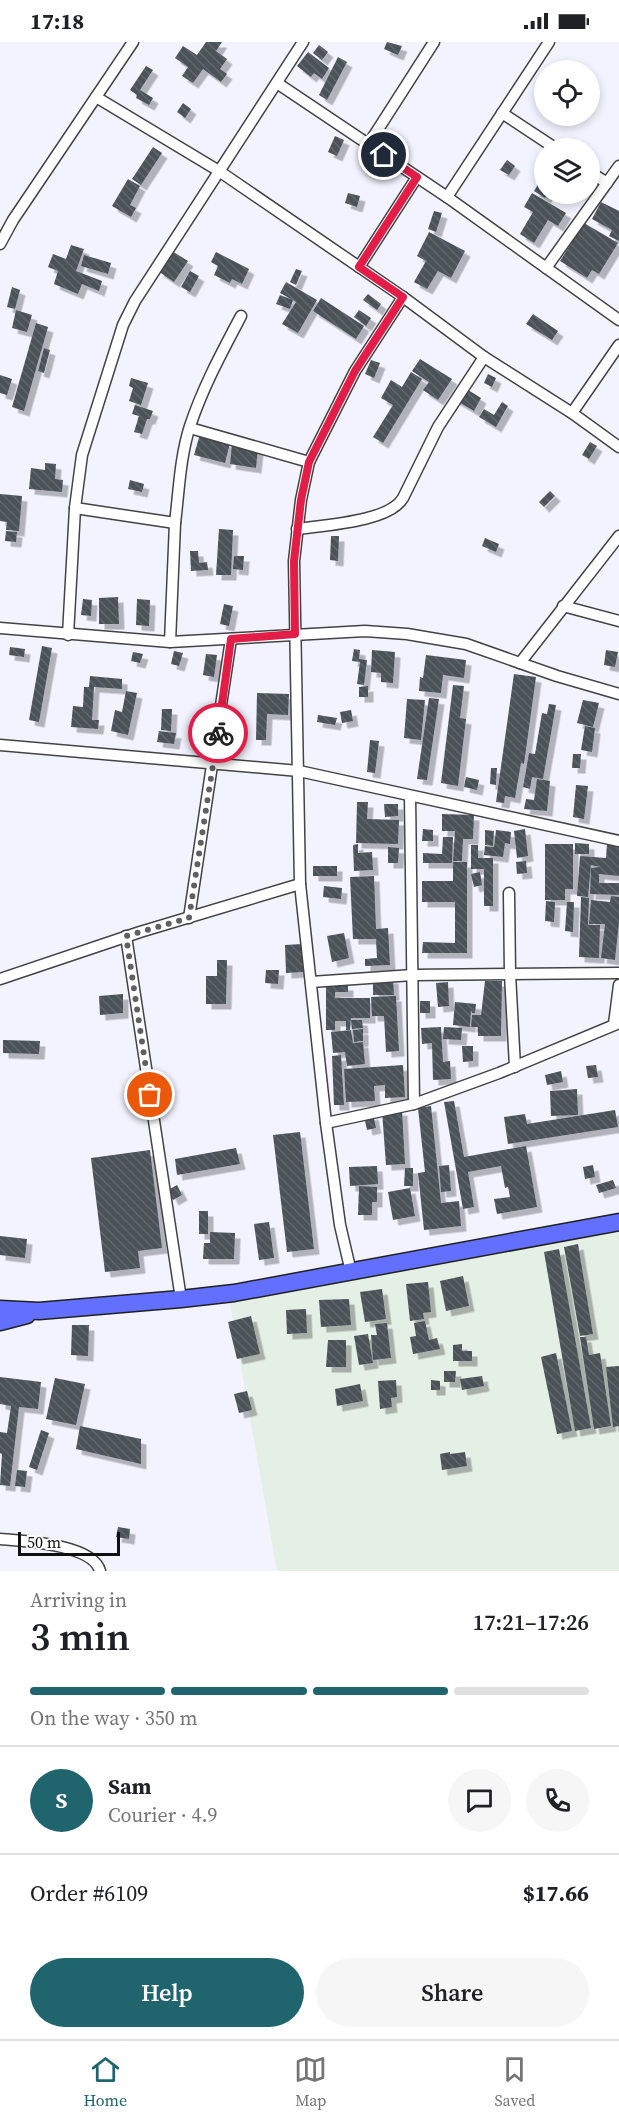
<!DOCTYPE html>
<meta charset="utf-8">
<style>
:root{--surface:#fff;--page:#f6f6f6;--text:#202124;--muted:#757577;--line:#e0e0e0;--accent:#20646e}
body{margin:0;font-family:"Source Serif 4",serif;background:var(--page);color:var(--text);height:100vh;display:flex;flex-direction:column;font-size:22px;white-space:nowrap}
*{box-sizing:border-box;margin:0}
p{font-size:20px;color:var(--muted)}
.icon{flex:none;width:33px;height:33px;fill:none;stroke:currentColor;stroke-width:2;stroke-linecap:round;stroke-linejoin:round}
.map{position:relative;height:1529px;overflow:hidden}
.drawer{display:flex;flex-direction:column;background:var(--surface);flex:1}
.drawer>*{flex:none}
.controls{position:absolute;left:534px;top:18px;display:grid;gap:12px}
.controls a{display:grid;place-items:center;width:66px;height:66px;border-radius:50%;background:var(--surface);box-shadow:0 3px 9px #0003;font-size:30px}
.scale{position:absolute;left:18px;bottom:15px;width:102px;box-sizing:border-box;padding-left:6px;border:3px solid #101010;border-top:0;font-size:16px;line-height:21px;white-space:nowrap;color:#101010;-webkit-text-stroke:4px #fff;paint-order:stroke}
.pin{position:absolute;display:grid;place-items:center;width:51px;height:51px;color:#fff;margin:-26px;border:3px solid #fff;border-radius:50%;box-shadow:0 2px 6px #0007}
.courier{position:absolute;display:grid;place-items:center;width:60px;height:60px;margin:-30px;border:4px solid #e11d48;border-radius:50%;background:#fff;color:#222;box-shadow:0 2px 8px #0007}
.headline em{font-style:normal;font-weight:600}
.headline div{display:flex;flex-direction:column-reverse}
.headline{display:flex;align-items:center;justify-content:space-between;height:102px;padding:0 30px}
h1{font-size:39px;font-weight:600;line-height:45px}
.bar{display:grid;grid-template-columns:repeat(4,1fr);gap:9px 6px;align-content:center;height:72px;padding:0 30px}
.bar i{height:8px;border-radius:4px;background:var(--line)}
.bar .active{background:var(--accent)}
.bar p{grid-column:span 4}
.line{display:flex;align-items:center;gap:15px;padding:0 30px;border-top:2px solid var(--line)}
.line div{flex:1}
.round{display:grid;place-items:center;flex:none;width:63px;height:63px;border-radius:32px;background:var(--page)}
.button{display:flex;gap:12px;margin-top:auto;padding:12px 30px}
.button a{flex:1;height:69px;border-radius:36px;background:var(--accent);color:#fff;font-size:24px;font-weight:600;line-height:69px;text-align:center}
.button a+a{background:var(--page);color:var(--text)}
.status{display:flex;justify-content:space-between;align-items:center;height:42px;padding:0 30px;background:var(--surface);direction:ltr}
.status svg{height:16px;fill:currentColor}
.tab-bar{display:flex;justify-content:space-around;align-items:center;height:84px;border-top:2px solid var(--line);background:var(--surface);font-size:16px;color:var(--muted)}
.tab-bar a{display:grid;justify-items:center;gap:3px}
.tab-bar .active{color:var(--accent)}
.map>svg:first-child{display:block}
</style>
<div class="status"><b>17:18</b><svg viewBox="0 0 49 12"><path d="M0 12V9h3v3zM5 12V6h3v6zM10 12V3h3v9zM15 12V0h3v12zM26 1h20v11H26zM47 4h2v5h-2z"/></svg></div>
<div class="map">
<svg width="619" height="1529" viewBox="0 0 619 1529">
<defs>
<pattern id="building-back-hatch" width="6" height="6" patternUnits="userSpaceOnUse" patternTransform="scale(1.5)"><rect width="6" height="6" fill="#4b5259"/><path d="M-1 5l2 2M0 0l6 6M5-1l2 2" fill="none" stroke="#61666c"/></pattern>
<filter id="shadow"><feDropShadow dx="5.5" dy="5.5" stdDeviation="0" flood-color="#0004"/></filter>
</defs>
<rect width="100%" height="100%" fill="#f3f3ff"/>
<!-- industrial -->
<polygon fill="#e4efe5" points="619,1178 619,1529 277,1529 228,1250"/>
<!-- building -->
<g fill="url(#building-back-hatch)" filter="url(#shadow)">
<polygon points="206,0 222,0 216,9 227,17 220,27 227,32 221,40 203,27 193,41 182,34 188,25 175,16 183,4 197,13"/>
<polygon points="387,0 402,4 398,13 384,7"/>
<polygon points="319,3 328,10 322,18 313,11"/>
<polygon points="308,10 329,26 322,37 314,31 311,35 297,24"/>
<polygon points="338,15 347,20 327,58 319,53"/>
<polygon points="146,24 153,28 140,48 153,56 149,63 136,56 137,53 130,48"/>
<polygon points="183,61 191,67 185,76 177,70"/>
<polygon points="335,94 344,98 337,114 328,110"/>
<polygon points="153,105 162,111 141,143 132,137"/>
<polygon points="507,118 515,124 509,133 500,128"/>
<polygon points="544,133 544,152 548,152 545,156 534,149"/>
<polygon points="128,137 140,144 130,163 136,166 131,175 112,164"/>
<polygon points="348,151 360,154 357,165 345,161"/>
<polygon points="532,151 566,171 558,184 548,178 534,201 520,192 533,170 524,165"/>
<polygon points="601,160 619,169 619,199 609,194 612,188 592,177"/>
<polygon points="434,169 442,171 436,190 428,187"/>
<polygon points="584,181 618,201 599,232 592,228 587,236 560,219"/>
<polygon points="429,190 465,209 451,236 438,229 427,247 414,240 426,219 417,214"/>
<polygon points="71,203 84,207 76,229 102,239 99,249 82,242 78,252 54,242 58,229 48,225 53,212 66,217"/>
<polygon points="172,209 188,219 174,240 158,229"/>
<polygon points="216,210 249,227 242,242 232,237 230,241 214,233 218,224 211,220"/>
<polygon points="84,213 111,221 108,232 81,224"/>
<polygon points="296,227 302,229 296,243 290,240"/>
<polygon points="190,229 199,234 190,250 181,245"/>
<polygon points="286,240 317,258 298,291 282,282 296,260 293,258 290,267 276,262 280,253 293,258 280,251"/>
<polygon points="12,245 20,248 15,267 7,265"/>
<polygon points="368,252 381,262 377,268 363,258"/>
<polygon points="321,256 364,284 356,297 313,269"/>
<polygon points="16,268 32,273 27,290 12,286"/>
<polygon points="359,268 371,276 366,284 354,275"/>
<polygon points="533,272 558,289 552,298 526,282"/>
<polygon points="36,281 48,285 24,369 12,365"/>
<polygon points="44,306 50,308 44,331 38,329"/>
<polygon points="420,317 452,337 438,358 423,348 429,340 412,329"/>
<polygon points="371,318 380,321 374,336 365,332"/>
<polygon points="411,330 422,337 383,401 373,395 393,363 381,356 391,338 402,345"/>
<polygon points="488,332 496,336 492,345 484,341"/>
<polygon points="0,333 12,337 7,353 0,351"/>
<polygon points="131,336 148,341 141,363 129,359 133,346 129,344"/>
<polygon points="460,343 481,356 474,369 452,356"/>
<polygon points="502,360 508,364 496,385 479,375 484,367 494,373"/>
<polygon points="135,363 153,369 150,377 147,377 142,392 134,390 139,374 132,372"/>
<polygon points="200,392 230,401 225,421 194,413"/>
<polygon points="590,400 597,404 589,417 582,413"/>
<polygon points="232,402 258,406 256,426 230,422"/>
<polygon points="45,421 56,422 55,437 63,438 62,450 29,447 31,426 45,428"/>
<polygon points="130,438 144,442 142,450 128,447"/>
<polygon points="550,449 555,454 544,465 539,460"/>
<polygon points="0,452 22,454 19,489 6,488 7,480 0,479"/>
<polygon points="219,487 233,488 231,533 216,533"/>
<polygon points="6,489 17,490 16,500 5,499"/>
<polygon points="331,494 339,494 338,519 330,518"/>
<polygon points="485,496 499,502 496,510 482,504"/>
<polygon points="190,509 198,509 199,521 207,520 208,528 191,529"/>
<polygon points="234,514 244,514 243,528 233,527"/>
<polygon points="118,555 119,582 99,582 99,556"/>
<polygon points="83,557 92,558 91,574 81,573"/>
<polygon points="137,557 150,558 149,584 136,583"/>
<polygon points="224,562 233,564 229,584 220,582"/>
<polygon points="42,604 52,606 39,680 29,678"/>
<polygon points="10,605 25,607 24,615 9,613"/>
<polygon points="354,607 360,608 359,617 367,618 364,643 357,642 360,620 352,619"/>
<polygon points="372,608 395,610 393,641 381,640 381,631 371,630"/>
<polygon points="606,608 618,610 615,625 604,623"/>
<polygon points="174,609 183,611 179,624 171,622"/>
<polygon points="133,610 143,612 140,621 131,619"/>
<polygon points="206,612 217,613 214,635 203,633"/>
<polygon points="426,613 466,618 464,636 443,633 441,651 419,649 420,635 423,636"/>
<polygon points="514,632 536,635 524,722 521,721 515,756 505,754 504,761 496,760"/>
<polygon points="90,634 122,637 122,647 94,645 92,678 99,678 98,687 71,685 73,664 83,665 84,645 89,645"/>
<polygon points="453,643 464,644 460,676 466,677 458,744 441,741"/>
<polygon points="368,644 368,655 359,655 359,645"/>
<polygon points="126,649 137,651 128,693 111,689 115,668 122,670"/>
<polygon points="257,651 289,652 288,673 267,672 266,698 256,698"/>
<polygon points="429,656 439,657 427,738 417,737"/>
<polygon points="407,657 425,658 421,698 404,696"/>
<polygon points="583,658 599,661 593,685 577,681"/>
<polygon points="549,662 556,663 543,737 532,735 530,747 523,745 529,711 535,712 542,671 547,672"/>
<polygon points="162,667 172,667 171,689 161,688"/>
<polygon points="351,668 353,679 342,681 340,670"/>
<polygon points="318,673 337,676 335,683 317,680"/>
<polygon points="585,684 595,686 592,710 581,708"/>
<polygon points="159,689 176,691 174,702 157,700"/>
<polygon points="370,698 379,699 375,731 367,730"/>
<polygon points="573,712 581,712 580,726 572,726"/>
<polygon points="491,726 497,726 496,743 490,742"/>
<polygon points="466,735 479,738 477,748 464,745"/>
<polygon points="537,737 550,739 547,769 524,767 526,757 534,758"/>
<polygon points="576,743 588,744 584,777 573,775"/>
<polygon points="357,760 368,760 367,777 399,778 398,802 356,801"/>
<polygon points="384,762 398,762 398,774 385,775"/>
<polygon points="442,772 474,773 473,797 463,797 462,819 453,819 455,789 442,789"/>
<polygon points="423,787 433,788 433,799 422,799"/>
<polygon points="525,787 528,814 517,816 514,789"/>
<polygon points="485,788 494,789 493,804 485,803"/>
<polygon points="496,788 511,790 510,802 505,801 503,815 484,813 485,804 494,805"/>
<polygon points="443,795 453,795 452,821 423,821 423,811 442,812"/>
<polygon points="575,801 589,802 589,812 575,812"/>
<polygon points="607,801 619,802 619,834 599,832 599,841 619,841 619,853 590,852 591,826 600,825 591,823 588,855 577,854 580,814 606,816"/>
<polygon points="358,802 358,811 372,810 373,828 354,829 353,803"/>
<polygon points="545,802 573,802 573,847 565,847 565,858 545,858"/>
<polygon points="471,803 478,803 478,816 493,816 493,864 484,864 484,827 471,827"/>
<polygon points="388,805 399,806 398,821 388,821"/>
<polygon points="526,819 527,831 517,832 516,820"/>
<polygon points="453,820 467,820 467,911 422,911 423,900 455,901 455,860 422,860 422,839 453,839"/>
<rect x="313" y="824" width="24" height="10"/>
<polygon points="480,830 482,843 474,845 471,832"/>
<polygon points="374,834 376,887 388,886 390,923 365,924 365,917 377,916 376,897 353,897 350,835"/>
<polygon points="324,844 342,846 341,857 323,855"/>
<polygon points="611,854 619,855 619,880 615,918 601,916 605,882 589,882 591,858 610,860"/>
<polygon points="581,855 589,856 588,883 600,883 599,916 579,915"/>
<polygon points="546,859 555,860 554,880 545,879"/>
<polygon points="567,860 574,860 573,890 565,889"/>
<polygon points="344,891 349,916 332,920 327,894"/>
<polygon points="302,902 303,930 286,931 285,903"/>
<polygon points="217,918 227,918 226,962 206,962 206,934 217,934"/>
<polygon points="266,928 279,928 278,942 265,941"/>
<polygon points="373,936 393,936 394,953 373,953"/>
<polygon points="485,939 502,939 501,994 478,994 478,985 471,985 472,973 481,973"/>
<polygon points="448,940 449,964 438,965 436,941"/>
<polygon points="326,943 348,943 348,950 335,950 335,956 370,956 370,976 351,976 351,974 350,988 346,988 346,979 335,979 335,988 326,988"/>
<polygon points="123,952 123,971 100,973 99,954"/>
<polygon points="394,954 396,954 399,1009 386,1010 384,974 372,974 371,955"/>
<rect x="420" y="959" width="10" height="12"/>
<polygon points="455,960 476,962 475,971 472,971 471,968 470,985 453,983"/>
<polygon points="351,978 362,978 363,986 352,987"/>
<polygon points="441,985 443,1020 450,1019 451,1037 433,1038 432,1001 422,1002 421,986"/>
<polygon points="444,985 462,986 461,998 443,997"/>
<polygon points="363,987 363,999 354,1000 353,988"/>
<polygon points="351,988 353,1001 363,1000 365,1022 347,1024 345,1010 333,1011 331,990"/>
<polygon points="3,998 40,999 39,1012 3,1011"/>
<polygon points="462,1004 473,1004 473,1019 463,1020"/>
<polygon points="341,1013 344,1063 334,1063 332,1014"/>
<polygon points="403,1023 405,1055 385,1056 385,1043 374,1044 375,1059 346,1060 344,1027"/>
<polygon points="596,1023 598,1035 588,1036 586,1024"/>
<polygon points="561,1029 563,1040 547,1043 545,1033"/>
<polygon points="577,1047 578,1073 551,1074 550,1049"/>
<polygon points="454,1059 464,1115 526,1104 537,1165 497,1172 494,1157 510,1155 508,1145 505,1146 501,1124 468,1130 474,1165 463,1167 444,1060"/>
<polygon points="431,1064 441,1161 459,1159 461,1184 424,1188 418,1131 425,1130 418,1066"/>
<polygon points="402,1068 405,1122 386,1123 382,1069"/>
<polygon points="615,1068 618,1085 508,1102 504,1075 525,1072 527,1082"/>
<polygon points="373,1072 376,1086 367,1088 364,1074"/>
<polygon points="300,1090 314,1207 287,1210 273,1093"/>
<polygon points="236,1106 240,1122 177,1133 175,1117"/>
<polygon points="150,1108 162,1206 138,1209 140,1226 105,1230 91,1116"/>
<polygon points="449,1123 451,1149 441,1150 439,1124"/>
<polygon points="593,1123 595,1135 585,1137 583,1125"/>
<polygon points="377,1124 378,1142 350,1144 349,1125"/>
<polygon points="405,1126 413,1126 413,1144 404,1144"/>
<polygon points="613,1138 616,1146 599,1151 596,1143"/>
<polygon points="177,1143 182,1153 173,1158 168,1148"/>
<polygon points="359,1144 377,1145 377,1160 372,1160 372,1173 358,1173"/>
<polygon points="410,1146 415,1174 393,1178 388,1150"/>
<rect x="199" y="1169" width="9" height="23"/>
<polygon points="269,1180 274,1216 259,1218 254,1182"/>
<polygon points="210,1190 235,1191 234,1217 203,1217 204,1201 210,1201"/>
<polygon points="0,1194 27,1197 25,1216 0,1213"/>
<polygon points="578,1202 593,1292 580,1294 564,1205"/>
<polygon points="559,1207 591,1386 575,1389 544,1210"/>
<polygon points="463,1234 469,1264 446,1269 440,1239"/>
<polygon points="428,1240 431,1270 423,1271 424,1277 410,1279 406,1242"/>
<polygon points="382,1247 386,1277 365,1280 360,1250"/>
<polygon points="349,1257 351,1283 321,1285 319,1258"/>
<polygon points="306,1267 307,1291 287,1292 286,1268"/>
<polygon points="251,1274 260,1312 237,1317 228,1280"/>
<polygon points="425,1279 429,1298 437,1296 440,1307 413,1312 410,1295 416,1294 414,1281"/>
<polygon points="387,1281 391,1316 373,1318 371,1293 377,1293 375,1282"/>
<polygon points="72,1283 89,1283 88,1314 71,1313"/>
<polygon points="368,1292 373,1321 359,1323 354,1294"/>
<polygon points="580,1295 586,1295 589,1313 600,1311 611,1384 594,1387"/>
<polygon points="328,1298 346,1298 346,1325 326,1325"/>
<polygon points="462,1302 462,1309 472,1309 472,1319 453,1319 453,1303"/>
<polygon points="556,1311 572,1389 557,1392 541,1315"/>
<polygon points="619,1324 619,1384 613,1385 606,1325"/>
<polygon points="444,1329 456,1329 455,1340 444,1340"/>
<polygon points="482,1334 484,1344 462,1348 460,1337"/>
<polygon points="0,1335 41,1340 38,1367 19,1365 10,1444 0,1443 2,1412 0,1411 0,1390 7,1391 11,1364 0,1362"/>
<polygon points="55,1336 85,1342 76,1383 46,1377"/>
<polygon points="396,1338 397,1355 391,1356 392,1365 380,1367 378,1339"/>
<polygon points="431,1338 440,1339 440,1348 431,1348"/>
<polygon points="360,1342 363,1359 337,1364 335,1347"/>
<polygon points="247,1349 252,1368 239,1371 234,1352"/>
<polygon points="80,1384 141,1397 141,1422 76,1407"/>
<polygon points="41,1388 49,1391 37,1428 29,1425"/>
<polygon points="450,1410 450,1412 465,1410 467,1424 442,1428 440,1412"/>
<polygon points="17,1428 27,1429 25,1445 15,1444"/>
<polygon points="118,1485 130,1487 129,1497 116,1495"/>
</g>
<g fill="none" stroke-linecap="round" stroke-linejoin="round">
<!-- street casing -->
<g stroke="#434343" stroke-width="13">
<g id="street">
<polyline points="277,41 447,155 549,0"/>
<polyline points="96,55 219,129 403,255 484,315 572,371 619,303"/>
<polyline points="502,71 555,106"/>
<polyline points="368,103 434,0"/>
<polyline points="590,130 607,141"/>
<polyline points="447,155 619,278"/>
<polyline points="0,202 13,178 133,0"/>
<polyline points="359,225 417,135"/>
<polyline points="546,226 619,124"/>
<polyline points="572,371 619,405"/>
<polyline points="190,386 309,420"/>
<path d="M75,466l100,15c4,-32 5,-66 15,-97 13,-39 32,-74 51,-110"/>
<path d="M297,487c27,-4 92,-7 106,-31l35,-71 46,-70"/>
<polyline points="563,564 619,579"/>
<polyline points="0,586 170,600 365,589 407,592 466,602 557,634 619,652"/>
<polyline points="68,593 75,466 82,413 123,283 135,259 303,0"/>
<polyline points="170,600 175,481"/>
<polyline points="520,621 619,494"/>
<polyline points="0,703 299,729 619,799"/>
<polyline points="410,754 414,1062"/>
<polyline points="509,851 510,932 515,1025"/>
<polyline points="189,876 231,597"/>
<polyline points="126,894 181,1257"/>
<polyline points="0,937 140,890 300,842"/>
<polyline points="311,940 413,933 619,931"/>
<polyline points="614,982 619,943"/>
<polyline points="326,1081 414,1062 499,1031 619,981"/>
<polyline points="351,1230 340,1183 326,1081 300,842 294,519 301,458 309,420 355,329 403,255"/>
<path d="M0,1497c23,2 93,5 100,32"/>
</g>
</g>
<!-- primary casing -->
<g stroke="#212121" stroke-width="19">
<g id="primary">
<polyline points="0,1267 39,1269 181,1257 234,1251 619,1180"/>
<polyline points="0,1280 27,1273"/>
</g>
</g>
<!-- street -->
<use href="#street" stroke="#fff" stroke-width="10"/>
<!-- primary -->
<use href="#primary" stroke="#6370ff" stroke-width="16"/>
</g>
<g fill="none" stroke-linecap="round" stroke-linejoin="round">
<!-- done -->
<polyline stroke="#5f5f64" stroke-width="6" stroke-dasharray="0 10.8" points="150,1053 126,894 189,876 218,691"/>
<!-- route -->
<polyline stroke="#e11d48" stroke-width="8" points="218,691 231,597 295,592 294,519 301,458 309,420 355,329 403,255 359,225 417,135 384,113"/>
</g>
</svg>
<div class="controls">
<a><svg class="icon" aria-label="locate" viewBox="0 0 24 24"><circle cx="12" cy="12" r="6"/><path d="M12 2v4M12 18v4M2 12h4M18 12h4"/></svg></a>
<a><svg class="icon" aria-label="layers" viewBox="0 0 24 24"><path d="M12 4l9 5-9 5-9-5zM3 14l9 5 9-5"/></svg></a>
</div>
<div class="scale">50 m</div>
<div class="pin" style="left:150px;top:1053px;background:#ea580c"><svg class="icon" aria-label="bag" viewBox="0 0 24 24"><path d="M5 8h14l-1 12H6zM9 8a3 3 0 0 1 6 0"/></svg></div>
<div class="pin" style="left:384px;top:113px;background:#1f2937"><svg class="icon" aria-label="home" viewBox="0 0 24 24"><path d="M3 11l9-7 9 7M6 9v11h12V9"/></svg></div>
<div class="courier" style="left:218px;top:691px"><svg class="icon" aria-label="bike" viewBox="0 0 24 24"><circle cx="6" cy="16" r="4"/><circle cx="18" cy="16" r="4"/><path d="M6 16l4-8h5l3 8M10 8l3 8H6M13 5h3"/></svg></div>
</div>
<section class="drawer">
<div class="headline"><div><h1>3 min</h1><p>Arriving in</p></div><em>17:21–17:26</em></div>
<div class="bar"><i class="active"></i><i class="active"></i><i class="active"></i><i></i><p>On the way · 350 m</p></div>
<div class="line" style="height:108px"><b class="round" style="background:var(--accent);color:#fff">S</b><div><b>Sam</b><p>Courier · 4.9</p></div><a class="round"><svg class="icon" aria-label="chat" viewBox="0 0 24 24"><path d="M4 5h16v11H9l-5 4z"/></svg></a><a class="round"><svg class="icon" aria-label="phone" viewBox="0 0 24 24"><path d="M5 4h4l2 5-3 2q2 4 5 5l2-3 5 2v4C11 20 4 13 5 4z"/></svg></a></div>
<div class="line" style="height:78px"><div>Order #6109</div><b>$17.66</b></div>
<div class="button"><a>Help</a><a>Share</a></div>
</section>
<nav class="tab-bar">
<a class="active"><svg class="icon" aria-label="home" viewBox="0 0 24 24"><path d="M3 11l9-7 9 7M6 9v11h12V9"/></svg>Home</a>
<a><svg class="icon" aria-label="map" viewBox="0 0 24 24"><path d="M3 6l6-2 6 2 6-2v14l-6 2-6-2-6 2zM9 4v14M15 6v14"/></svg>Map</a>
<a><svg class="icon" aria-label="saved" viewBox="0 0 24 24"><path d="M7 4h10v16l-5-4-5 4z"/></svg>Saved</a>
</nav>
